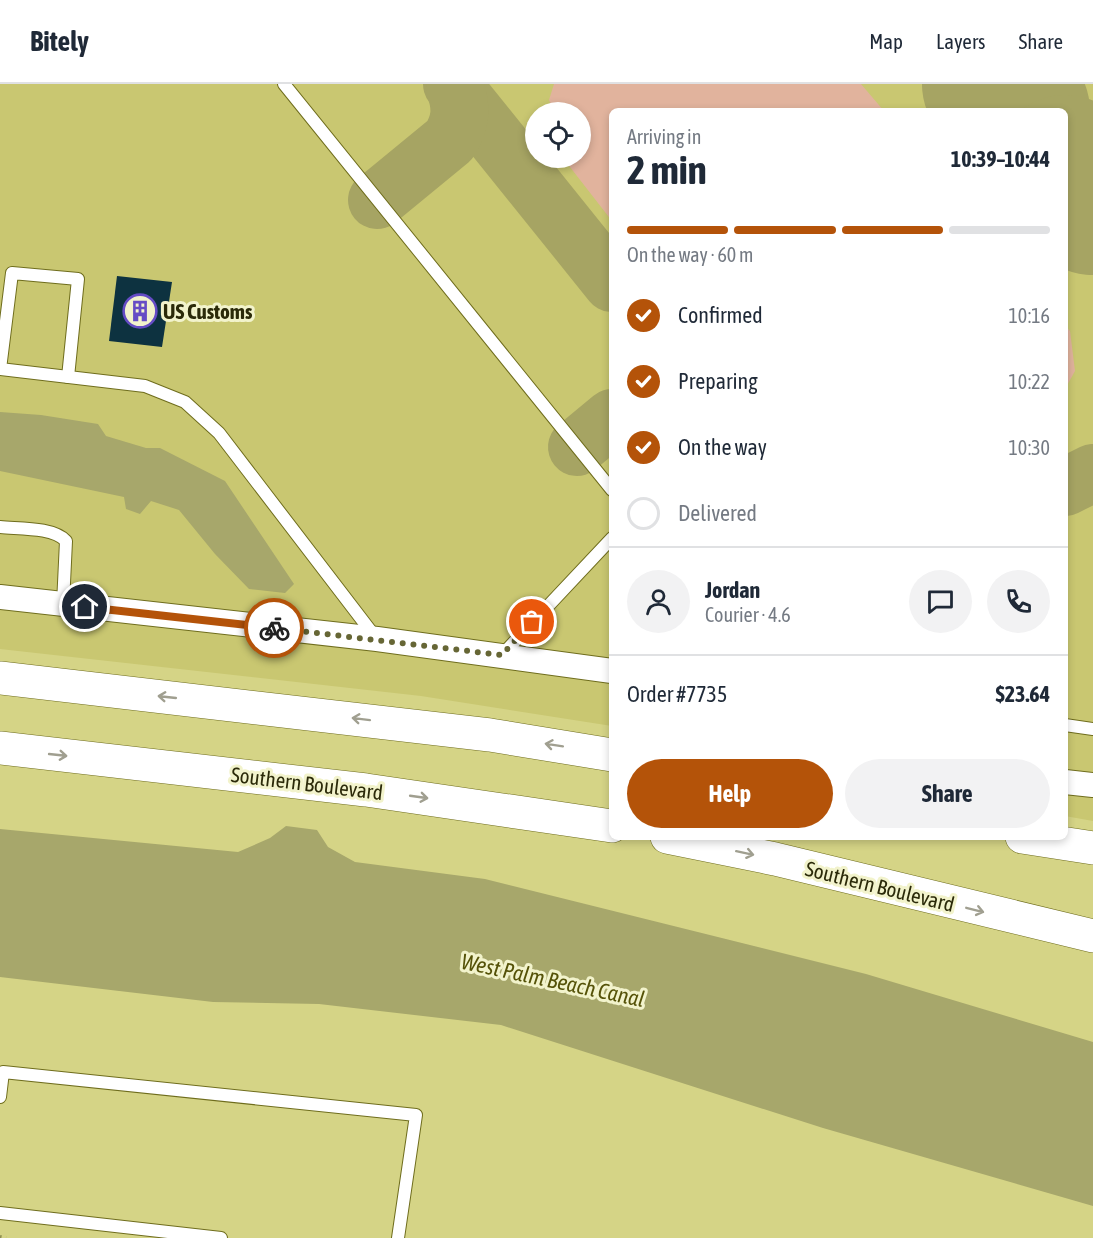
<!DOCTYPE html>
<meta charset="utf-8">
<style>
:root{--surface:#fff;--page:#f2f2f3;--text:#1f2937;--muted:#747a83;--line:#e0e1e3;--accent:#b45309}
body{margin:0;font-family:"Asap Condensed",sans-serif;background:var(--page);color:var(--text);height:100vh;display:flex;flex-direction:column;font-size:22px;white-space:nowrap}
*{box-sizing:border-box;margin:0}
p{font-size:20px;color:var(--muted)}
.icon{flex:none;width:33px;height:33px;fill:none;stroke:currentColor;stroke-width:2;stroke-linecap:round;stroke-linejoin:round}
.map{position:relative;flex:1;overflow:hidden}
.drawer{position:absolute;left:609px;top:24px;width:459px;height:732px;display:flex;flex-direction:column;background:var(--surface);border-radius:9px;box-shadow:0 3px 9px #0003}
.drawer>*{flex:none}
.buttons{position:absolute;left:525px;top:18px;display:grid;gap:12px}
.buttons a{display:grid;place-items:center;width:66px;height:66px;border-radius:50%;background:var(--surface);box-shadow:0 3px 9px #0003;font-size:30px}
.pin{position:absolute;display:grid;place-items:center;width:51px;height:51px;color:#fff;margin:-26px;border:3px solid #fff;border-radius:50%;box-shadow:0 2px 6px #0007}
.courier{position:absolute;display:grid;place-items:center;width:60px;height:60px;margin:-30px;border:4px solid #b45309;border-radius:50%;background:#fff;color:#222;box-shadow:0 2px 8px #0007}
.headline em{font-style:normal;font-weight:700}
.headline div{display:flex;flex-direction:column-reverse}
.headline{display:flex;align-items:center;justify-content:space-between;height:102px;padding:0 18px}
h1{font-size:39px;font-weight:700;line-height:45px}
.bar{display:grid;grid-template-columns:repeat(4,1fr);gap:9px 6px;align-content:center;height:72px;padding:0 18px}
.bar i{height:8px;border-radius:4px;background:var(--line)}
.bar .active{background:var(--accent)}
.bar p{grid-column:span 4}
.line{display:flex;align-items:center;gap:15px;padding:0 18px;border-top:2px solid var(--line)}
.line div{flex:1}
.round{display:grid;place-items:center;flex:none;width:63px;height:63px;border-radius:32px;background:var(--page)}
ol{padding:0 18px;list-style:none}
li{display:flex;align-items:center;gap:18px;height:66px}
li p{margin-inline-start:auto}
li .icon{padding:6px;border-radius:50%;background:var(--accent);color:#fff;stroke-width:4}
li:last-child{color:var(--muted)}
li i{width:33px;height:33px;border:3px solid var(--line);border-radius:50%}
.cta{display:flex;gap:12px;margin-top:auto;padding:12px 18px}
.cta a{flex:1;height:69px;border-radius:36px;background:var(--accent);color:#fff;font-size:24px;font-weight:700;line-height:69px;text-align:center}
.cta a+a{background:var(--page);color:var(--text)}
header{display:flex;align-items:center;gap:36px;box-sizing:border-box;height:84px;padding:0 30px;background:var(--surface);border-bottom:2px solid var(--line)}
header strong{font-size:28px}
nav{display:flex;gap:33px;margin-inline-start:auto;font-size:21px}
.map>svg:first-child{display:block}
</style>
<header>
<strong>Bitely</strong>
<nav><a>Map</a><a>Layers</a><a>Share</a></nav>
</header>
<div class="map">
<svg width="1093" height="1154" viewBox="0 0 1093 1154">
<rect width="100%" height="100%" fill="#d5d486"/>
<!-- built -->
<path fill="#c9c771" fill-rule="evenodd" d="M0,0h1093v737l-28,-5v-705h-453v615l-191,-30 -421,-47zM536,28h44v46h-44z"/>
<!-- green -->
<g fill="#e1b39d">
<polygon points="554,0 861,0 884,27 612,27 612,137 563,74 580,74 580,28 554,28 549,16"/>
<polygon points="1065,241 1070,247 1075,287 1065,305"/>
</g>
<!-- water -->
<g fill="#a7a76b">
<polygon points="0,328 41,331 98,340 106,352 146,364 160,364 225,397 294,500 285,509 249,505 215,470 179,426 151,417 140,430 126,425 124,413 0,387"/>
<polygon points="286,742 317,746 328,763 355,778 485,795 866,890 1093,958 1093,1122 823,1044 501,941 319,920 213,918 0,893 0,745 238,768 270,754"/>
</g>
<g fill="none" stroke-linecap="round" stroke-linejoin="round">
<!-- taxiway -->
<g stroke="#a6a463" stroke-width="58">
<polyline points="452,0 612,199"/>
<path d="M377,116l73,-60c11,-18 12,-32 5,-52"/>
<polyline points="577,363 612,334"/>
<polyline points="1065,403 1093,389"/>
</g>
<!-- runway -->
<g stroke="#a6a463" stroke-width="146">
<polyline points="995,0 1017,27"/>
<polyline points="1065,84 1093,118"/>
</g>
</g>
<!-- building -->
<polygon fill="#0d3240" points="117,192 172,198 162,263 109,257"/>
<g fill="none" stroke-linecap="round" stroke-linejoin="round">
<!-- service casing -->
<g stroke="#6f6d1d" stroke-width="14">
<g id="service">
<polyline points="284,0 612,406"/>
<polyline points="0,285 145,302 185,318 219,349 376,554"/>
<polyline points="0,285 12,189 78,195 68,293"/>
<path d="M0,443c19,2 53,0 66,14l-3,63"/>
<polyline points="502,571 612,454"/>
<polyline points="1065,641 1093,645"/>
<polyline points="0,1013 3,988 416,1031 398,1154"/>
<polyline points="0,1129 221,1154"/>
</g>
</g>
<!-- minor casing -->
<g stroke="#6f6d1d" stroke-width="26">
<g id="minor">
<polyline points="0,513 377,555 612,587"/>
<polyline points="1065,698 1093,701"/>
</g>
</g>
<!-- trunk casing -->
<g stroke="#6f6d1d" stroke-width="34">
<g id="trunk">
<polyline points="0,594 490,651 612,671"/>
<polyline points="0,664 366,706 612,742"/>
<polyline points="667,753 775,775 1093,852"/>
<polyline points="1022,753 1093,764"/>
</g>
</g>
<!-- path -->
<polyline stroke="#8c8b51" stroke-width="4" stroke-dasharray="1.5 4.5" stroke-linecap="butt" points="0,1153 6,1154"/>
<!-- service -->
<use href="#service" stroke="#fff" stroke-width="12"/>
<!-- minor -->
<use href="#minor" stroke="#fff" stroke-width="24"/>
<!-- trunk -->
<use href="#trunk" stroke="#fff" stroke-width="33"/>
</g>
<!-- one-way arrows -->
<defs><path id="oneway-shaft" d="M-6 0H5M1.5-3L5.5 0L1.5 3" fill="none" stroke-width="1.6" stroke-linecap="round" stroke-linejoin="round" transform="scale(1.5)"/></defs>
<g stroke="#a09f90">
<use href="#oneway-shaft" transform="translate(167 613) rotate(-174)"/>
<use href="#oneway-shaft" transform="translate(361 635) rotate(-173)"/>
<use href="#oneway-shaft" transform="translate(554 661) rotate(-171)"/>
<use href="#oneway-shaft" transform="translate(58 671) rotate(6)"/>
<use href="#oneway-shaft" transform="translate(419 713) rotate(8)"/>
<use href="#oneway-shaft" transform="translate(745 769) rotate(12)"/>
<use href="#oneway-shaft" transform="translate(975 826) rotate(14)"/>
</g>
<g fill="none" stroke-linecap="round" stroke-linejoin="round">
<!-- done -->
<polyline stroke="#666635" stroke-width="6" stroke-dasharray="0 10.8" points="274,544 502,571 532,538"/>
<!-- route -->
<polyline stroke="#b45309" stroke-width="8" points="85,523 274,544"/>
</g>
<!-- icons -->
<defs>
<g id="building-ring" transform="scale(1.725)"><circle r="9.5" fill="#f2f3cc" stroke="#654cc5" stroke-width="1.5"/><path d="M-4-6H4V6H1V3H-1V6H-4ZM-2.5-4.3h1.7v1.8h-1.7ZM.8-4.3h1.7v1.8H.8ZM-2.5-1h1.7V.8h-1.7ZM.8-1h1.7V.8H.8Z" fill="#654cc5"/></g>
</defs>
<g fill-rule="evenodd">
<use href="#building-ring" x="140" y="227"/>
</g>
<g text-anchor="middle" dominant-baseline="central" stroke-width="6" stroke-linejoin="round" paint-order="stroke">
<!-- poi labels -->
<g font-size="21" font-weight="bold" fill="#2b2a09" stroke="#f2f3cc" text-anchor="start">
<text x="163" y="227">US Customs</text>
</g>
<!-- street labels -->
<g font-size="21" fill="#2b2a09" stroke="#f2f3cc">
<text transform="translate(307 699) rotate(7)">Southern Boulevard</text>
<text transform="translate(880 802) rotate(14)">Southern Boulevard</text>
</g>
<!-- water labels -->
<g font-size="22" font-style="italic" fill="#555208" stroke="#f2f3cc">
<text transform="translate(553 896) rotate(12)">West Palm Beach Canal</text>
</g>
</g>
</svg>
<div class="buttons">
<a><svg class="icon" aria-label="locate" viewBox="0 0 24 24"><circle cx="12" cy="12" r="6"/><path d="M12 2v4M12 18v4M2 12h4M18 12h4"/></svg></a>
</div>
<div class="pin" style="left:532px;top:538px;background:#ea580c"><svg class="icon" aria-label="bag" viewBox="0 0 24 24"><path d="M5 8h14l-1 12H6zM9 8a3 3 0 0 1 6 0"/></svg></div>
<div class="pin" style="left:85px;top:523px;background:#1f2937"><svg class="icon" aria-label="home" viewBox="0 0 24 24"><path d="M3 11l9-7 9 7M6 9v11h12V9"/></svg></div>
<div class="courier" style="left:274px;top:544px"><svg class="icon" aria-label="bike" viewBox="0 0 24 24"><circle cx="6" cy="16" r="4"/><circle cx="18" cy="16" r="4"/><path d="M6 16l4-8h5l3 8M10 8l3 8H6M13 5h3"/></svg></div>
<section class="drawer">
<div class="headline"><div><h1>2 min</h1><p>Arriving in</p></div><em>10:39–10:44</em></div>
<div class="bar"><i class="active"></i><i class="active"></i><i class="active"></i><i></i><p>On the way · 60 m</p></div>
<ol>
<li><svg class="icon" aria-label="check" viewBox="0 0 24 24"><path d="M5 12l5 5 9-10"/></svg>Confirmed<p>10:16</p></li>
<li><svg class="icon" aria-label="check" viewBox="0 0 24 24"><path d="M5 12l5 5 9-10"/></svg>Preparing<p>10:22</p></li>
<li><svg class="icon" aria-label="check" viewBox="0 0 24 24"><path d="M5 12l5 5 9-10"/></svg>On the way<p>10:30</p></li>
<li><i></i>Delivered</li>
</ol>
<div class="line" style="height:108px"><a class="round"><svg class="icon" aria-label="person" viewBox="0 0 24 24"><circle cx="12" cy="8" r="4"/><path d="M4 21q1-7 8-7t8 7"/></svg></a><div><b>Jordan</b><p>Courier · 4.6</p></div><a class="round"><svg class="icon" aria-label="chat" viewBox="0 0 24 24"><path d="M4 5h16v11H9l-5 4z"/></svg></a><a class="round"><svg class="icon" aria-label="phone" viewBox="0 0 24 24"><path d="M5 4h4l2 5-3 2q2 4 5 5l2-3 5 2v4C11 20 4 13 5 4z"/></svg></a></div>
<div class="line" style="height:78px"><div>Order #7735</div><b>$23.64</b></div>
<div class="cta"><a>Help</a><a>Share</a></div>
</section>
</div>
